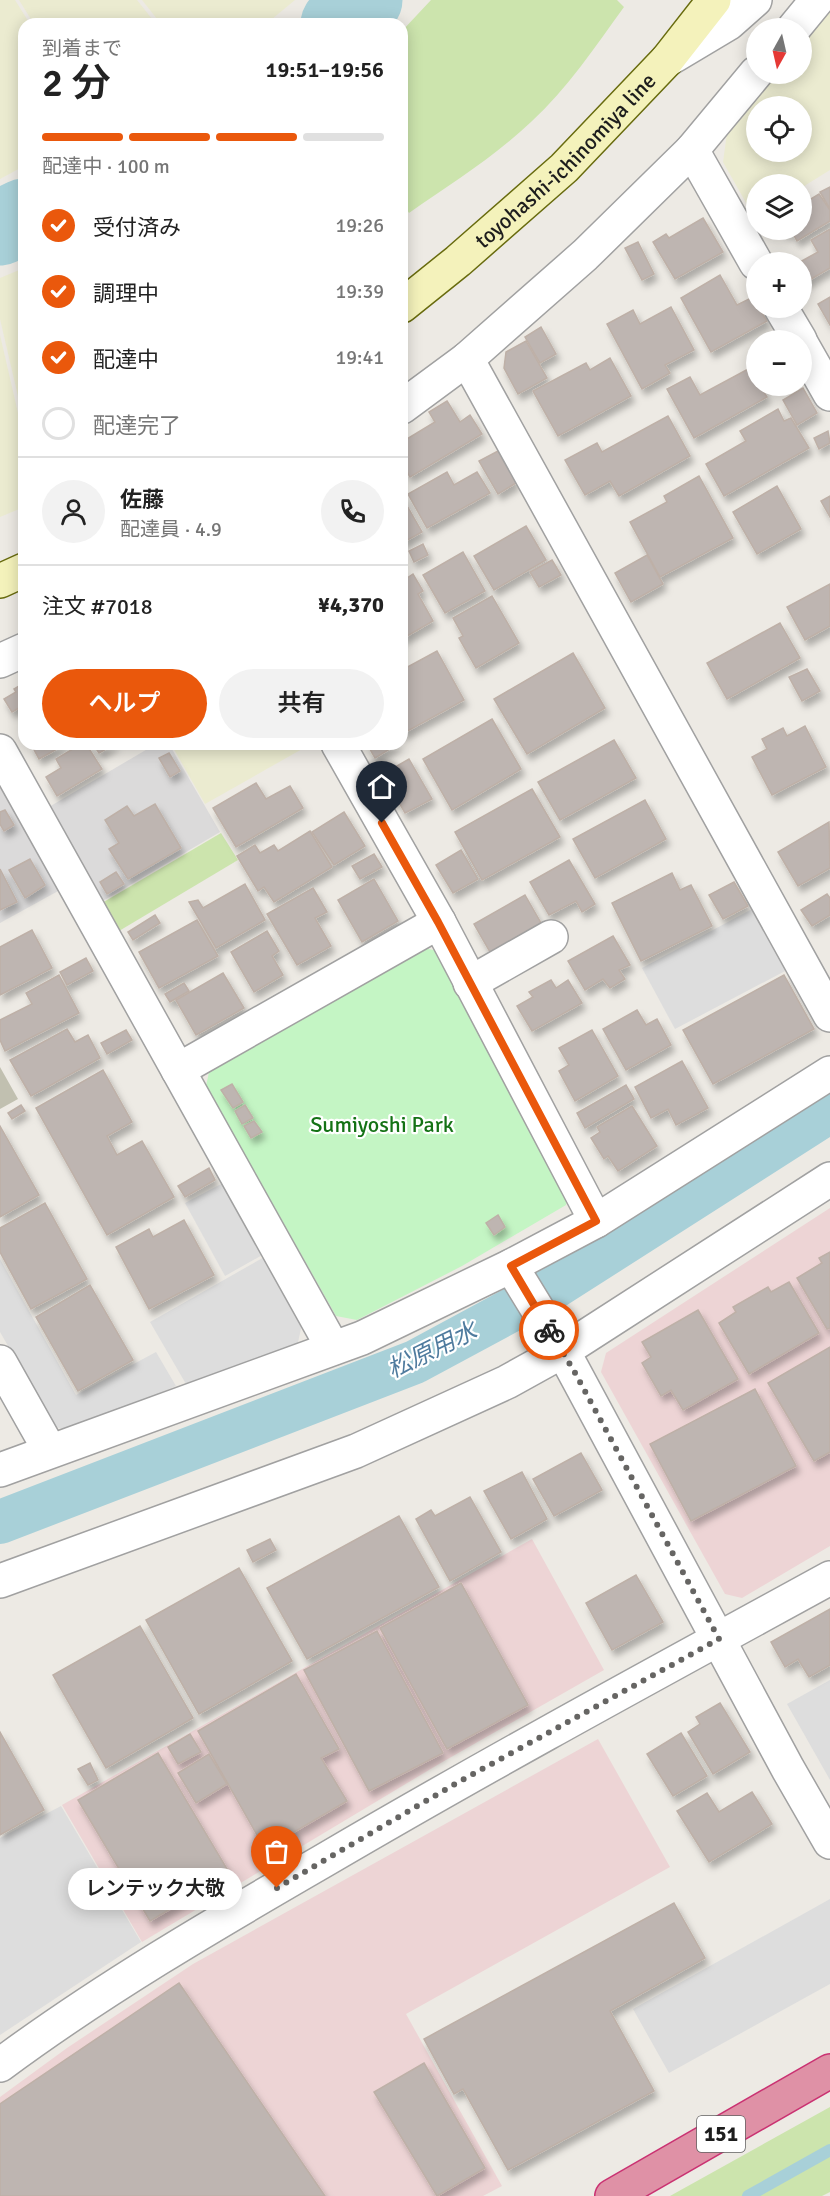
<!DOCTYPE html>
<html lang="ja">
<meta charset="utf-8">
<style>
:root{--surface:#fff;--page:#f2f2f2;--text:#222;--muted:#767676;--line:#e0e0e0;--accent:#ea580c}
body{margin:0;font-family:Signika,"Noto Sans JP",sans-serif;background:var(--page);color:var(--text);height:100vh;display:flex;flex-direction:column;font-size:22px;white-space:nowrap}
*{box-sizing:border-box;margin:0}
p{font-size:20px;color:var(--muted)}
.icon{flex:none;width:33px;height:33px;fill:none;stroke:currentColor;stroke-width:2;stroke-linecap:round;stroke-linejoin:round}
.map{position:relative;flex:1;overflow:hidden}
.details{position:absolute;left:18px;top:18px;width:390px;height:732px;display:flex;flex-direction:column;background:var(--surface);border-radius:18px;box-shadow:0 3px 15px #0003}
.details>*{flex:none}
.needle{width:39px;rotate:188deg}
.tools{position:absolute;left:746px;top:18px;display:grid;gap:12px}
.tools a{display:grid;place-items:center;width:66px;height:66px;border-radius:50%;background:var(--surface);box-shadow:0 3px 15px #0003;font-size:30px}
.pin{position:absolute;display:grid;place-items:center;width:51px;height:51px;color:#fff;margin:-62px -26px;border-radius:50% 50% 50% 0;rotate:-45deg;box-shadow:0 0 6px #0007}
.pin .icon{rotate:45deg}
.courier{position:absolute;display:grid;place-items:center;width:60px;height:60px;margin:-30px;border:4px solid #ea580c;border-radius:50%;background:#fff;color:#222;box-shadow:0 2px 8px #0007}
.bubble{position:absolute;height:42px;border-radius:21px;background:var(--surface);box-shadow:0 3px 15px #0003;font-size:20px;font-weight:600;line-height:42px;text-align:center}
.overview em{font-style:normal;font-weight:600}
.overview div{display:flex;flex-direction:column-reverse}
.overview{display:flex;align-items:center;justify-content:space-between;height:102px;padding:0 24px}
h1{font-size:39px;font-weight:600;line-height:45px}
.bar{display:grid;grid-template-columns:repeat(4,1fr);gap:9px 6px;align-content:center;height:72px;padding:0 24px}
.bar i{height:8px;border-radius:4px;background:var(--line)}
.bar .on{background:var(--accent)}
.bar p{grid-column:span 4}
.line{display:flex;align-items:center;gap:15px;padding:0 24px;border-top:2px solid var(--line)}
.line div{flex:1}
.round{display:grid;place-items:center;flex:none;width:63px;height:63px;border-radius:32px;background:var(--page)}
ol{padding:0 24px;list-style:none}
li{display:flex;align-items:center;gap:18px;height:66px}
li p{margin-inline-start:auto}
li .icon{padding:6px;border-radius:50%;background:var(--accent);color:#fff;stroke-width:4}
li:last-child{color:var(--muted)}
li i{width:33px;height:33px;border:3px solid var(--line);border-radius:50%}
.action{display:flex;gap:12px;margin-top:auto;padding:12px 24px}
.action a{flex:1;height:69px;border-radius:36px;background:var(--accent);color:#fff;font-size:24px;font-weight:600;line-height:69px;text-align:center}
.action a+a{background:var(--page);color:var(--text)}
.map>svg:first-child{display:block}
</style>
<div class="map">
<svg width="830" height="2196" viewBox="0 0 830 2196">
<defs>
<filter id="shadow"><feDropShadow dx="3.5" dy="6" stdDeviation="3" flood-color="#0004"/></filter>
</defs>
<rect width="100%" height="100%" fill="#edeae4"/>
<!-- residential -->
<g fill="#dbdada">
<polygon points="156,744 169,744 220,832 101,902 49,807"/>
<polygon points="0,787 60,890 0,923"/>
</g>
<!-- commercial -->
<g fill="#edd4d5">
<polygon points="830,1208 830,1546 742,1598 725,1594 601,1372 606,1353"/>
<polygon points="532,1539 604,1670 439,1764 142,1942 62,1805"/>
<polygon points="598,1739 670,1867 406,2014 502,2186 483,2196 0,2196 0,2097 67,2048 193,1964"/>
</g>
<!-- construction -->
<polygon fill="#c1c0b0" points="0,1067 18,1099 0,1109"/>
<!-- farmland -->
<g fill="#ebebd0" fill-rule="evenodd">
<polygon points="0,0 15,0 30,24 24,24 24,166 0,179"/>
<polygon points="19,0 137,0 156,24 34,24"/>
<polygon points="142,0 295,0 266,24 161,24"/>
<path d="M830,5v165l-29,18v-4h-45v31l-2,2 -31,-55 5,-36 44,-52h29v-35zM756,106h45v46h-45z"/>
<polygon points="24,268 24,422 0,319 0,278"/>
<polygon points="0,335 24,439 24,507 0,517"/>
<polygon points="171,744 311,744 205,804"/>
</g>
<!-- grass -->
<g fill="#cce4ad">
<path d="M431,0h186l7,7c-29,40 -57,82 -93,115 -37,35 -80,62 -122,91l-7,-11v-171z"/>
<polygon points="221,833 238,860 119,931 102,903"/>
<polygon points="830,2107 830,2192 822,2196 670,2196"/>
</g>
<!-- park -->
<polygon fill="#c4f5c4" points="419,947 438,951 571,1186 566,1205 462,1266 357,1320 336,1316 206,1086 211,1063"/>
<!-- parking -->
<g fill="#ddd">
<polygon points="754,908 787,970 675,1029 642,968"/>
<polygon points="225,1182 264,1254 225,1276 185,1203"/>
<polygon points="266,1256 302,1324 297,1347 186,1384 150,1322"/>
<polygon points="0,1259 76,1395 156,1352 176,1386 73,1431 55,1427 0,1332"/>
<polygon points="830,1680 830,1780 787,1704"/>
<polygon points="61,1806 141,1942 0,2035 0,1838"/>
<polygon points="830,1899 830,1984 669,2073 633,2009"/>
</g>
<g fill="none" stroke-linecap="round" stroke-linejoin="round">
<!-- stream -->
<polyline stroke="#a8d0d8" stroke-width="12" points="748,2196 830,2150"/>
<!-- canal -->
<polyline stroke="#a8d0d8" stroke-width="44" points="0,1522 415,1362 556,1286 830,1111"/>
<!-- river -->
<g stroke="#a8d0d8" stroke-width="75">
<polyline points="338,24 352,14 365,0"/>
<polyline points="0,228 24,216"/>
</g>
</g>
<!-- building -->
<g fill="#beb5b1" stroke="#beb0a7" stroke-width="1.5" filter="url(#shadow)">
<polygon points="830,187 830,209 820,192"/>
<polygon points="819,194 830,210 830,221 797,241 791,230 786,234 783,230 801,230 801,205"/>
<polygon points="703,218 723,252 675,279 653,242 666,234 669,238"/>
<polygon points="830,229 830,268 801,285 800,262 818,252 811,240"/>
<polygon points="638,242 654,274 642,280 625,248"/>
<polygon points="720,275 737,305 753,297 756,308 759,308 767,321 711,352 681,298"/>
<polygon points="830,297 830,325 818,304"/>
<polygon points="671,307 694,350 665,365 670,373 642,389 607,324 633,310 640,324"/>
<polygon points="541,327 556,354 540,363 525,337"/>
<polygon points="526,341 547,378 518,394 504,368 506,352"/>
<polygon points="610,358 631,396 558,436 533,391 586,363 590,370"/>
<polygon points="750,368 756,378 756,386 760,386 767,397 694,438 667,389 690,377 700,395"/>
<polygon points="803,388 817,413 797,425 783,400"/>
<polygon points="447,401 460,422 470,415 482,434 410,477 402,463 402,442 435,422 429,412"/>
<polygon points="778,409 784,421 791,418 809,448 724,496 706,464 746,441 740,431"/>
<polygon points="668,416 690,456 619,496 610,481 585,495 565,460 597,443 602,452"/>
<polygon points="828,431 830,443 819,449 814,438"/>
<polygon points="498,451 516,483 498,494 479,461"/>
<polygon points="447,472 454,485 477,472 490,493 427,528 408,494"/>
<polygon points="699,476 733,538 660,577 630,522 667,502 664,496"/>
<polygon points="777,486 801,529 757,554 733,512"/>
<polygon points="830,496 830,517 821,501"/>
<polygon points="402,497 422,532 402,543"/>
<polygon points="526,526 546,560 494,590 474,556"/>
<polygon points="423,544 428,555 414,562 409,551"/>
<polygon points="463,552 485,591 445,613 423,575"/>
<polygon points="647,555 663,584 631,602 615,573"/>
<polygon points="552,560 561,575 539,587 530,572"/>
<polygon points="404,573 407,578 413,574 423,591 418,594 433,621 402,639 402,574"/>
<polygon points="830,584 830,626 805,640 787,607"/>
<polygon points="492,596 519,643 476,668 459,638 463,636 453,618"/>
<polygon points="780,623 800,658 727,699 707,663"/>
<polygon points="437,651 464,700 402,734 402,670"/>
<polygon points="573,653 605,708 527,754 494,699"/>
<polygon points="807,669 820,691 802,701 789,677"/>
<polygon points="24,683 24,716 19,708 12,712 4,699 16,692 14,689"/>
<polygon points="492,719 521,769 452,810 423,759"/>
<polygon points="805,726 826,767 772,795 752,757 767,749 762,739 783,728 787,736"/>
<polygon points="614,740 636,778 560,820 538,782"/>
<polygon points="31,744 66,744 39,759"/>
<polygon points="81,744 86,744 102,769 57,796 46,777 61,768 56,759"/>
<polygon points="93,744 115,744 99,753"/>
<polygon points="367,744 398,744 375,758"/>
<polygon points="169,753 180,771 170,777 159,758"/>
<polygon points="409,759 432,799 405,813 383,774"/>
<polygon points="256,783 266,799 290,786 303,808 236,847 213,808"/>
<polygon points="532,789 560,837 482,880 455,832"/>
<polygon points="645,800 666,839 595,878 573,839"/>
<polygon points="155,804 181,848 128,879 109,849 119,843 105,820 127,806 134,816"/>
<polygon points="5,810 14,825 4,831 0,824 0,812"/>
<polygon points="344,812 365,846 334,865 312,832"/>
<polygon points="829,822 830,868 798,886 778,852"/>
<polygon points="310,831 332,867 274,902 264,887 258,891 237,856 255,845 260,853 274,845 278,851"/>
<polygon points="461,850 478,879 453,893 436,865"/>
<polygon points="374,854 382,867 360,879 352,866"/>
<polygon points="30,859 45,885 25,898 9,870"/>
<polygon points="569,860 595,904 582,912 576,901 549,915 530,882"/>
<polygon points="0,869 17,902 0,910"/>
<polygon points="116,872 124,884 107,894 100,882"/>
<polygon points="672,873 680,890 691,885 712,926 641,961 612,903"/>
<polygon points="374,879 398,921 362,942 338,900"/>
<polygon points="734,882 748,906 723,919 709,895"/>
<polygon points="245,884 265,920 216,948 189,902 198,900 203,908"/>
<polygon points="313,888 327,912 315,918 331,946 297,965 267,914"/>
<polygon points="827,894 830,898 830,915 812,926 801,910"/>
<polygon points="525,895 541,923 490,952 474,924"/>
<polygon points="155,915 160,923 133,940 128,932"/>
<polygon points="197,920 218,956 159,988 139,952"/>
<polygon points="32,930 52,968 0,995 0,947"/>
<polygon points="267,931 279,951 272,956 283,975 254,992 231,952"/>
<polygon points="613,936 630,965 619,970 625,979 610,988 603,979 585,990 568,961"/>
<polygon points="86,958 93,971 67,985 60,972"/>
<polygon points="223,973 244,1008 196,1035 176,1000"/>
<polygon points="59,975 79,1013 5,1051 0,1040 0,1020 32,1004 26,993"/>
<polygon points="784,975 814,1029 713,1084 683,1030"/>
<polygon points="551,980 556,988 568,980 582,1003 532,1031 517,1006 533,997 529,992"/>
<polygon points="184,983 189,991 170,1002 165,994"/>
<polygon points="637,1010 646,1025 657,1019 671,1045 626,1070 603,1029"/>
<polygon points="67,1029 75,1042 88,1035 100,1058 31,1096 10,1060"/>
<polygon points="126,1030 132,1040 107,1054 101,1043"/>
<polygon points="592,1030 618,1076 575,1101 559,1071 569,1065 559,1048"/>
<polygon points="682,1061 708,1108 676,1125 668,1109 651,1118 635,1087"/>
<polygon points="103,1070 132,1122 107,1136 117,1155 142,1141 174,1197 107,1235 36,1108"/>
<polygon points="232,1084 243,1102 233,1108 221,1090"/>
<polygon points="626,1085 634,1099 585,1128 577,1113"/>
<polygon points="21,1105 25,1111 12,1119 8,1113"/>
<polygon points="245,1105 253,1118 242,1124 235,1111"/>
<polygon points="632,1106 657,1146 618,1171 608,1156 604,1159 591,1138 600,1132 597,1127"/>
<polygon points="254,1121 262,1132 251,1138 244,1126"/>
<polygon points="0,1126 39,1195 0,1217"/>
<polygon points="209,1168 215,1180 185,1197 178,1186"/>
<polygon points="45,1203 87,1279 31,1309 0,1252 0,1228"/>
<polygon points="498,1215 505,1227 494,1235 486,1223"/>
<polygon points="184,1220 214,1275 149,1309 116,1247 149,1229 153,1237"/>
<polygon points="830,1252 830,1328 827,1329 797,1278 822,1263 819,1258"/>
<polygon points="789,1282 819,1333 749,1374 719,1323 736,1312 733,1307 768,1287 771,1292"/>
<polygon points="90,1285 133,1360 78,1391 36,1317"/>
<polygon points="698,1310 738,1379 683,1410 671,1390 661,1396 642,1363 651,1357 642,1342"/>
<polygon points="830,1347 830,1452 814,1461 768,1383"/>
<polygon points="755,1389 796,1466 691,1521 650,1444"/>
<polygon points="581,1453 602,1490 554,1516 533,1479"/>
<polygon points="522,1472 547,1519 511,1539 484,1491"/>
<polygon points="470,1497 501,1552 450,1581 416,1519 431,1510 435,1516"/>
<polygon points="399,1516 439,1587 307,1659 267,1588"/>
<polygon points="270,1539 276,1550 253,1562 247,1550"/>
<polygon points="239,1568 292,1661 199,1714 146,1620"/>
<polygon points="636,1575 663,1622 612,1650 586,1603"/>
<polygon points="461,1583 528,1705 447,1749 380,1628"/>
<polygon points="830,1609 830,1665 809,1677 798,1659 785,1667 771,1642"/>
<polygon points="140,1626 193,1718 106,1768 53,1675"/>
<polygon points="377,1631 443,1753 369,1791 304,1670"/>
<polygon points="296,1674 339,1749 321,1758 347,1801 265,1849 198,1731"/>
<polygon points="720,1703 750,1752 713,1774 688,1732 700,1724 696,1717"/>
<polygon points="0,1732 44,1810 0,1835"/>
<polygon points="681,1733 707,1776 673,1796 647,1754"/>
<polygon points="190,1734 201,1752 178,1764 168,1747"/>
<polygon points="158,1753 230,1874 150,1921 78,1800"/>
<polygon points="209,1754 227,1784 196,1803 178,1773"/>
<polygon points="90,1763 98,1780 88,1785 78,1769"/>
<polygon points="752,1792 772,1824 709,1862 677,1811 707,1793 719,1812"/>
<polygon points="674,1903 705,1958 610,2011 654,2091 508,2170 463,2089 454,2094 424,2039"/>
<polygon points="179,1983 325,2196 0,2196 0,2104"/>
<polygon points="424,2063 485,2168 437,2196 374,2092"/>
</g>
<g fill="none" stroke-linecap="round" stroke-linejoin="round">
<!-- street casing -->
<g stroke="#a1a1a1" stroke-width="36">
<g id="street">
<polyline points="794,28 817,0"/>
<polyline points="667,60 729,23 755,0"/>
<polyline points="692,150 756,263"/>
<polyline points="781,308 800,340"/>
<polyline points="801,343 830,394"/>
<polyline points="467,359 830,1015"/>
<polyline points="402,407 467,359 585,255 692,150 756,73"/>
<polyline points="0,661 24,650"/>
<polyline points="338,744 439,922 596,1221"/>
<polyline points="0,751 333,1348"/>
<polyline points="470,983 551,937"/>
<polyline points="178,1070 439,922"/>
<polyline points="511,1266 563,1351 788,1769 830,1842"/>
<polyline points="0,1362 50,1451"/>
<polyline points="0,1470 362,1338 511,1266 596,1221 830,1073"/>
<polyline points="0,1581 356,1451 507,1382 563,1351 830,1179"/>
<path d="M0,2065c101,-75 214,-141 323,-204 167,-98 337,-190 507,-283"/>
</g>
</g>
<!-- secondary casing -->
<g stroke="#686b0e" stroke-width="36">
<g id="secondary">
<path id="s1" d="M402,306l56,-45 106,-93 103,-108 47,-60"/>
<polyline points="0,581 24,570"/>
</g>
</g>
<!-- highway casing -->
<g stroke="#ca3272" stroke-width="36">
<polyline id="highway" points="612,2196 830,2071"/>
</g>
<!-- street -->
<use href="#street" stroke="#fff" stroke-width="33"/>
<!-- secondary -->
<use href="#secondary" stroke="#f4f2bb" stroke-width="33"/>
<!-- highway -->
<use href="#highway" stroke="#df91a6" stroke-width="33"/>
</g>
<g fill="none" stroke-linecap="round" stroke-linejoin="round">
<!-- done -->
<polyline stroke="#666563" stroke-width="6" stroke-dasharray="0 10.8" points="277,1888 455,1784 719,1639 574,1371 549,1330"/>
<!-- route -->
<polyline stroke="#ea580c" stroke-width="8" points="382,823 438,922 596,1221 511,1266 549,1330"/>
</g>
<g text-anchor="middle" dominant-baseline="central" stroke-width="4.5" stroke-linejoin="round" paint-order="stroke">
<!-- shield labels -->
<rect fill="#fff" stroke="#616161" stroke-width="1.5" x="697" y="2116" width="48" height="36" rx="4.5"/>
<g font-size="21" font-weight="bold" fill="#1d1d1d">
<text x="721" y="2134">151</text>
</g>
<!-- street labels -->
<g font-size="22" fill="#1d1d1d" stroke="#fff">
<text stroke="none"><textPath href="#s1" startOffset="219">toyohashi-ichinomiya line</textPath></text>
</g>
<!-- park labels -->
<g font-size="22" fill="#147215" stroke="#fff">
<text x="382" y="1124">Sumiyoshi Park</text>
</g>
<!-- water labels -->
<g font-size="24" font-style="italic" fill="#4f7b9e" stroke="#fff">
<text transform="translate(432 1350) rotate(-26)">松原用水</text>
</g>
</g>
</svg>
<div class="tools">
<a><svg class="needle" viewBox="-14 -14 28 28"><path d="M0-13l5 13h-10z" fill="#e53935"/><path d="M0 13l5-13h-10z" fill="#767676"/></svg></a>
<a><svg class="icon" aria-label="locate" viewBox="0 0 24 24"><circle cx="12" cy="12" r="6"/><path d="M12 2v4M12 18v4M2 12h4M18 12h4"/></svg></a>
<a><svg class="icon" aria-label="layers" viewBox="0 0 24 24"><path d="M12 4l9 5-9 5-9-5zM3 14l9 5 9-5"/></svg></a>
<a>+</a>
<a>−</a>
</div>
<div class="pin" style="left:277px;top:1888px;background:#ea580c"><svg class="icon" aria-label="bag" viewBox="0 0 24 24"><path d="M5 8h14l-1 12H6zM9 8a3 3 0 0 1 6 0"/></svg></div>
<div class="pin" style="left:382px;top:823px;background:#1f2937"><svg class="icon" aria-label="home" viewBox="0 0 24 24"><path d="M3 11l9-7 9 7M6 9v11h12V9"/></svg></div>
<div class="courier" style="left:549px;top:1330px"><svg class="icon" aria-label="bike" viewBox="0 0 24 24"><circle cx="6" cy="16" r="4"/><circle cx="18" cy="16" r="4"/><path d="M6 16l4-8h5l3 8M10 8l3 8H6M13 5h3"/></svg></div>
<div class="bubble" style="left:68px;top:1868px;width:174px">レンテック大敬</div>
<section class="details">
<div class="overview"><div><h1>2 分</h1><p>到着まで</p></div><em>19:51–19:56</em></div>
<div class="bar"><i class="on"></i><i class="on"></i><i class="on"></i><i></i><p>配達中 · 100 m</p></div>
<ol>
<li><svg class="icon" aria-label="check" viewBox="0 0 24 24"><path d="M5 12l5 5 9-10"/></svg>受付済み<p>19:26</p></li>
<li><svg class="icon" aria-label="check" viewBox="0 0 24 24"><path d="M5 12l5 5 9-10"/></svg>調理中<p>19:39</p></li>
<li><svg class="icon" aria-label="check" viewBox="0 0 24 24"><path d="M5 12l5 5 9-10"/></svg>配達中<p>19:41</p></li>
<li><i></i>配達完了</li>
</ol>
<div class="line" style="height:108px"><a class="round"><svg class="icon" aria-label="person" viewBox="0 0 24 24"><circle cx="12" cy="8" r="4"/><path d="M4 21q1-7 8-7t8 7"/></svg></a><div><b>佐藤</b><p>配達員 · 4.9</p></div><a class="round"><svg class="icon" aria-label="phone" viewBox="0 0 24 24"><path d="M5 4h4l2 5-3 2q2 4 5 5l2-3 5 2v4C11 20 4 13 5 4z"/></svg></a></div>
<div class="line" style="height:78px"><div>注文 #7018</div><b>¥4,370</b></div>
<div class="action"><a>ヘルプ</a><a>共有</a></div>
</section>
</div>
